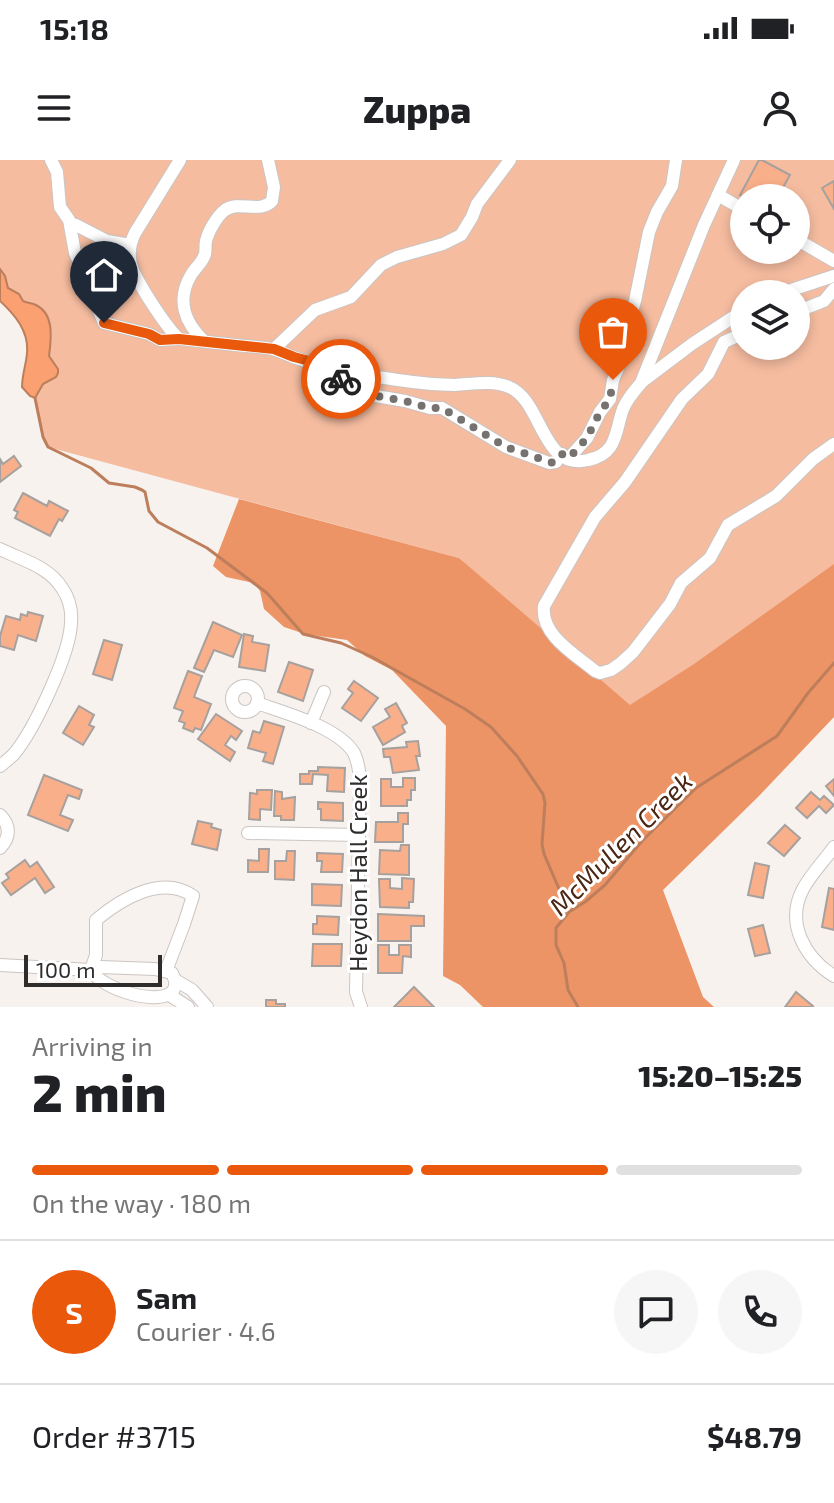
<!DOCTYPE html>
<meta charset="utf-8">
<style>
:root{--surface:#fff;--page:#f6f6f6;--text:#202124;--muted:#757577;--line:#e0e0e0;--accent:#ea580c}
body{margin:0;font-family:"Exo 2",sans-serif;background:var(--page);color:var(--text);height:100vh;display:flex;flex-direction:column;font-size:30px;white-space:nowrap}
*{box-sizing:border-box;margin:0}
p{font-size:26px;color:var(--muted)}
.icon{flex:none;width:44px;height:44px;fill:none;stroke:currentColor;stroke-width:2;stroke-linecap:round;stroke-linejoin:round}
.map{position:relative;height:847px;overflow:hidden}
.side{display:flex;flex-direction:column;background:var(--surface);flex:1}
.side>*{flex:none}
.controls{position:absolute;left:730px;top:24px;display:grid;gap:16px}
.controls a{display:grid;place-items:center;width:80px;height:80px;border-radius:50%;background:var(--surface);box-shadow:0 4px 12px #0003;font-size:40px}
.scale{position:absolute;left:24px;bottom:20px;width:138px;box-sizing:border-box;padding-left:8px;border:4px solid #2f2d2c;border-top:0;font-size:22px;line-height:28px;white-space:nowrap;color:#2f2d2c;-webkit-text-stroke:6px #fff;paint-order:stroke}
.pin{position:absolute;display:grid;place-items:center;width:68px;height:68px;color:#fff;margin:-82px -34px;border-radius:50% 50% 50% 0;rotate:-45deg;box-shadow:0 0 8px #0007}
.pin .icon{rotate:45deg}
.courier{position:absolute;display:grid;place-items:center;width:80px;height:80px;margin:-40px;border:6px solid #ea580c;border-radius:50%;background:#fff;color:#222;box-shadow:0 2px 10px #0007}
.head em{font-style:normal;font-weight:800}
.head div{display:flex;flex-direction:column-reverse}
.head{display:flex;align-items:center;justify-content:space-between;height:136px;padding:0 32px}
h1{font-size:52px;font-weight:800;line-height:60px}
.bar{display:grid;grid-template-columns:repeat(4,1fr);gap:12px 8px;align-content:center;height:96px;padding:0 32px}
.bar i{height:10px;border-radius:6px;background:var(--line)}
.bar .selected{background:var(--accent)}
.bar p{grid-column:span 4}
.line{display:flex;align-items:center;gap:20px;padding:0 32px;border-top:2px solid var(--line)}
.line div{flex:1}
.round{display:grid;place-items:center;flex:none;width:84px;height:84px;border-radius:42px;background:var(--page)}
.status{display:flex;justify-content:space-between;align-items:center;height:56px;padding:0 40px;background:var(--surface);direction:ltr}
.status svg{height:22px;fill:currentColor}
header{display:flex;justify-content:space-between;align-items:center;height:104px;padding:0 32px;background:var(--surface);font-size:36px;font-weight:800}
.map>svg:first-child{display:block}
</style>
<div class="status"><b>15:18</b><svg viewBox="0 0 49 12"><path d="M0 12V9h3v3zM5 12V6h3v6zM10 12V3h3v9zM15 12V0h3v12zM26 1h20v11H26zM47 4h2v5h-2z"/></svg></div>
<header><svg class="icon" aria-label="menu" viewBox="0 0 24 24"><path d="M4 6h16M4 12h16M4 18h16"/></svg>Zuppa<svg class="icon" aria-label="person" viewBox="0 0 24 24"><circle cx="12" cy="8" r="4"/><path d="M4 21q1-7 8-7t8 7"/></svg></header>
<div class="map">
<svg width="834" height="847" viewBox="0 0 834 847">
<rect width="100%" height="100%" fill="#f8f2ef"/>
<!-- green -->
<path fill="#f5bca0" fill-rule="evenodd" d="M0,0h834v503l-142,121 -233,-226 -411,-111 -6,-13 -7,-36 -9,-12 9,-52 -35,-40zM744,38h52v52h-52zM744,134h52v52h-52z"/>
<!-- forest -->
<polygon fill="#ed9466" points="239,339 459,398 630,545 694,504 834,404 834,557 758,637 663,730 703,837 714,847 483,847 460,825 443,816 446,566 392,510 365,496 347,480 305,474 284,467 264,449 260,431 254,423 226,417 213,406"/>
<!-- water -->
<path fill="#faa071" stroke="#bd7e5c" stroke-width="2" d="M0,109l5,7 3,12 11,6 4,7c4,2 9,2 13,4 19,9 15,35 13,51l9,13v4l-2,4 -13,7 -8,14 -5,-2 -8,-9c0,-12 4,-22 5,-34 2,-22 -12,-38 -27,-52z"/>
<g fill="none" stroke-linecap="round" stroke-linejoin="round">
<!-- stream -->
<g stroke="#bd7e5c" stroke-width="3">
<polyline points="35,238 43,277 48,287 91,308 109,323 135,327 142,330 145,332 149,351 158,362 207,388 267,433 303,474 341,483 372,497 465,549 491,567 517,596 543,634 545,643 542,684 544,694 569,752"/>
<polyline points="578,847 568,830 564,803 556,785 556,768 569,752 585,742 605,725 642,681 696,628 777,576 808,533 834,503"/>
</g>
</g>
<!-- building -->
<g fill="#f9af8a" stroke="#a6a19e" stroke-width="2">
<polygon points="759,0 762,0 790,15 777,38 746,38 740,35"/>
<polygon points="834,21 834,49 822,28"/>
<polygon points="796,54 805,59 798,71 796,70"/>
<polygon points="744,62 744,81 736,77"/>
<polygon points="14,296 21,306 0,322 0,299 3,304"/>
<polygon points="23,333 47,346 49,341 68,351 62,361 59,359 50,376 15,358 18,352 14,350"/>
<polygon points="28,452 43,456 36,481 18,475 14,490 0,486 0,476 6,456 20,460 21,454 27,456"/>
<polygon points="213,462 242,475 233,497 214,490 204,512 194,508"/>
<polygon points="244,474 253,476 252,482 269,485 265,511 239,507"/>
<polygon points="104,480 122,485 112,520 93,514"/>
<polygon points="289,502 313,510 303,541 278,532"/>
<polygon points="188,511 202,516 194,537 211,544 201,570 195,568 193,572 183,568 185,563 179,561 183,551 174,548"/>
<polygon points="354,521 378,538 361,561 342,548 353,533 348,529"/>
<polygon points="396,543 407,563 402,566 405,572 383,585 373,567 390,557 385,549"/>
<polygon points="79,546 94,555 89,565 94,567 83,585 63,573"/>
<polygon points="216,554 242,571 236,580 231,576 225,585 235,592 230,601 198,579"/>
<polygon points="264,561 284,567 273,604 263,601 266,593 248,588 253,571 260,573"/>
<polygon points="418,581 420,596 416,596 419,610 393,613 390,597 384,597 383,589 407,587 406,582"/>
<polygon points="318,607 345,608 344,632 327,631 328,615 313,614 312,624 300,624 300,614 309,614 309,611 318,611"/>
<polygon points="44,615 82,630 79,639 68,635 60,655 73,660 68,671 28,655"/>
<polygon points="403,618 415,618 415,630 411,630 411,640 407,640 407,646 381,646 381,619 391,619 391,627 403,627"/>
<polygon points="834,619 834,636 826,626"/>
<polygon points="257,630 272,630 271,650 260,649 260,660 249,659 250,633 257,634"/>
<polygon points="275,631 282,632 282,639 295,637 294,660 281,660 281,656 274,656"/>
<polygon points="811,632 820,640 824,636 834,645 826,653 819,646 807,658 796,648"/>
<polygon points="318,642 343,643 343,661 321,660 321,649 318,649"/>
<polygon points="398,653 408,653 408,664 403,664 403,682 375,682 376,662 398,662"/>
<polygon points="198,661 212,664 211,667 221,670 217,690 192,684"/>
<polygon points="785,665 800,678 784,696 768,683"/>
<polygon points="401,685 409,685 409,715 379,714 380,690 400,691"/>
<polygon points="259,689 269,689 268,712 248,712 248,700 259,701"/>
<polygon points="287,691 295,691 294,720 275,719 275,701 286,701"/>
<polygon points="317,693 343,694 342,712 321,712 322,701 317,701"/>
<polygon points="25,700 30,707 37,702 54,727 45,733 35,718 11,735 2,723 9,718 6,714"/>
<polygon points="755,703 769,706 763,738 748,735"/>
<polygon points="402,718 414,719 413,742 409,742 409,748 380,747 379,719 390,719 390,728 402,729"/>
<polygon points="312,724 342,725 341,746 312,745"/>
<polygon points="829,728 834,729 834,770 822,767"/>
<polygon points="378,754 424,756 424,766 411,766 411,781 378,781"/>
<polygon points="317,756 339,757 338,775 313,774 313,764 317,764"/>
<polygon points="763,765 770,793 755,796 748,769"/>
<polygon points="313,784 342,784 341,806 312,806"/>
<polygon points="378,785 389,785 389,795 399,795 399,785 411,785 411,797 403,796 402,813 378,813"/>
<polygon points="414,827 434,847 394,847"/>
<polygon points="796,832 813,846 812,847 785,847"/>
<polygon points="266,840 276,840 276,844 285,844 285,847 266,847"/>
</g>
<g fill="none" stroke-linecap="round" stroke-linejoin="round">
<!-- minor casing -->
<g stroke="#cac5c2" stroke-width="14">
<g id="minor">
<polyline points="51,0 57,12 60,47 69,60 75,93 104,163 149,174 160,180 179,179"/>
<path d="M180,0l-45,73c-5,10 -7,19 -4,31 4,16 35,63 48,75 23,2 45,5 67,7 10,1 21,1 30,4 6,2 12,5 17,7 39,13 80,20 120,25 14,2 28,3 42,3 18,-1 37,-5 54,2 34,14 32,84 79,73 30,-6 27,-29 35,-51 4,-10 11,-18 18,-26l63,-158 30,-65"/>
<polyline points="718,35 744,50"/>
<polyline points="70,64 76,65 107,81 130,85"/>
<polyline points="796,79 834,101"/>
<polyline points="779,134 834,116"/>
<polyline points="796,152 824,141 834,129"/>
<path d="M744,173l-20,9 -16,32 -26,25 -57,83 -30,35 -51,89c-4,29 32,49 51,65l5,2 11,-3 10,-7 12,-11 37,-48 11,-21 29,-25 18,-33 48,-29 37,-37 21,-15"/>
<path d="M204,181c-19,-18 -28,-41 -13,-66 4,-7 12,-13 14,-21 1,-4 0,-9 1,-13 2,-9 11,-25 19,-31 14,-10 35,4 47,-9l2,-14 -6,-27"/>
<polyline points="274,189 315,150 351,137 381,105 397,97 443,84 461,75 472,57 477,44 510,0"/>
<polyline points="333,207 344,224 349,227 376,236 405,241 430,248 442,248 506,287 549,303 556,302 562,294"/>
<polyline points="643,221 692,184 744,150"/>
<polyline points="569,298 587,278 600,252 610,239 613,220 623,196 626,173 635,141 649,72 657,52 672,26 676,0"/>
<path d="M0,389c22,11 48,17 62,39 7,10 10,23 9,35 -1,31 -37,107 -57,131 -4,4 -9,8 -14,12"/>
<circle cx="245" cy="539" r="13"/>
<path d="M257,543c28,10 81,24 97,50 4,8 5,16 6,25l-4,214 5,15"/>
<polyline points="311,563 324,532"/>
<path d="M0,655c11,11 10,23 0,33"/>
<polyline points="248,673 359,675"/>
<path d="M834,687c-10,14 -23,27 -31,42 -18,34 2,69 31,87"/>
<path d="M0,805l91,5 9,-3 55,2 17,4c3,7 5,11 1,18 -14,16 -72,-2 -82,-21"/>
<path d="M91,810l5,-15v-35c25,-21 66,-46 97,-24l-9,28 -18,47"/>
<polyline points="175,820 192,830 207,847"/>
<polyline points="171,836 188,847"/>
</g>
</g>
<!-- minor -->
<use href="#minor" stroke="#fff" stroke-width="12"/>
</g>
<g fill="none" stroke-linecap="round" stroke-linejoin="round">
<!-- done -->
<polyline stroke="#757270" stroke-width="8" stroke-dasharray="0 14.4" points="341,219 349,227 376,236 405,241 430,248 442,248 506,287 553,303 562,294 569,298 587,278 600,252 610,239 613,220"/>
<!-- route -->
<polyline stroke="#ea580c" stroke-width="10" points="104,163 149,174 160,180 179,179 274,189 294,197 333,207 341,219"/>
</g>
<g text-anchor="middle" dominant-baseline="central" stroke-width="6" stroke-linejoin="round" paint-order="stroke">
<!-- street labels -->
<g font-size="24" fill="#2f2d2c" stroke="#fff">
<text transform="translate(357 713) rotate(-90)">Heydon Hall Creek</text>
</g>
<!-- water labels -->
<g font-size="26" font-style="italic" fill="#4a2613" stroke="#fff">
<text transform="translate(620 683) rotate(-45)">McMullen Creek</text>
</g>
</g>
</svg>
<div class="controls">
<a><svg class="icon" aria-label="locate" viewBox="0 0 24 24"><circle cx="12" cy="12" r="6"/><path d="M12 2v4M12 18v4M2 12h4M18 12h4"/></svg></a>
<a><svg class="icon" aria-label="layers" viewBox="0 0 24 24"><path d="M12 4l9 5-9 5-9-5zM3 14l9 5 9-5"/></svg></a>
</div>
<div class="scale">100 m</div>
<div class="pin" style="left:613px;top:220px;background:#ea580c"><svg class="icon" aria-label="bag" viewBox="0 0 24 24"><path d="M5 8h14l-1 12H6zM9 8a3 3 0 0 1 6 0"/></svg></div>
<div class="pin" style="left:104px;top:163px;background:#1f2937"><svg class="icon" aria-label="home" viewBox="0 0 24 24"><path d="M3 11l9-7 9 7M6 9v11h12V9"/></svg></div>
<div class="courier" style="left:341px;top:219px"><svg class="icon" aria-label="bike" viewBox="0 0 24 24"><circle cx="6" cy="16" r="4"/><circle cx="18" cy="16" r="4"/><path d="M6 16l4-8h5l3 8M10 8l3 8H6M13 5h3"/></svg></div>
</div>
<section class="side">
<div class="head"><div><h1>2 min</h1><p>Arriving in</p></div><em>15:20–15:25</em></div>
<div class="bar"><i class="selected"></i><i class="selected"></i><i class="selected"></i><i></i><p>On the way · 180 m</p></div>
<div class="line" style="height:144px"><b class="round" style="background:var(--accent);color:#fff">S</b><div><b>Sam</b><p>Courier · 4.6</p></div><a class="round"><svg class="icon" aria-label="chat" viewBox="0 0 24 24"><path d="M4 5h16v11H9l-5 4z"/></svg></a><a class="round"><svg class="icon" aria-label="phone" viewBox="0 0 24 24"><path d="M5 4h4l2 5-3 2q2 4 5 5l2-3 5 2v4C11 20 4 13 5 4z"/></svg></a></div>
<div class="line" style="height:104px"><div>Order #3715</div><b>$48.79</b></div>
</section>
